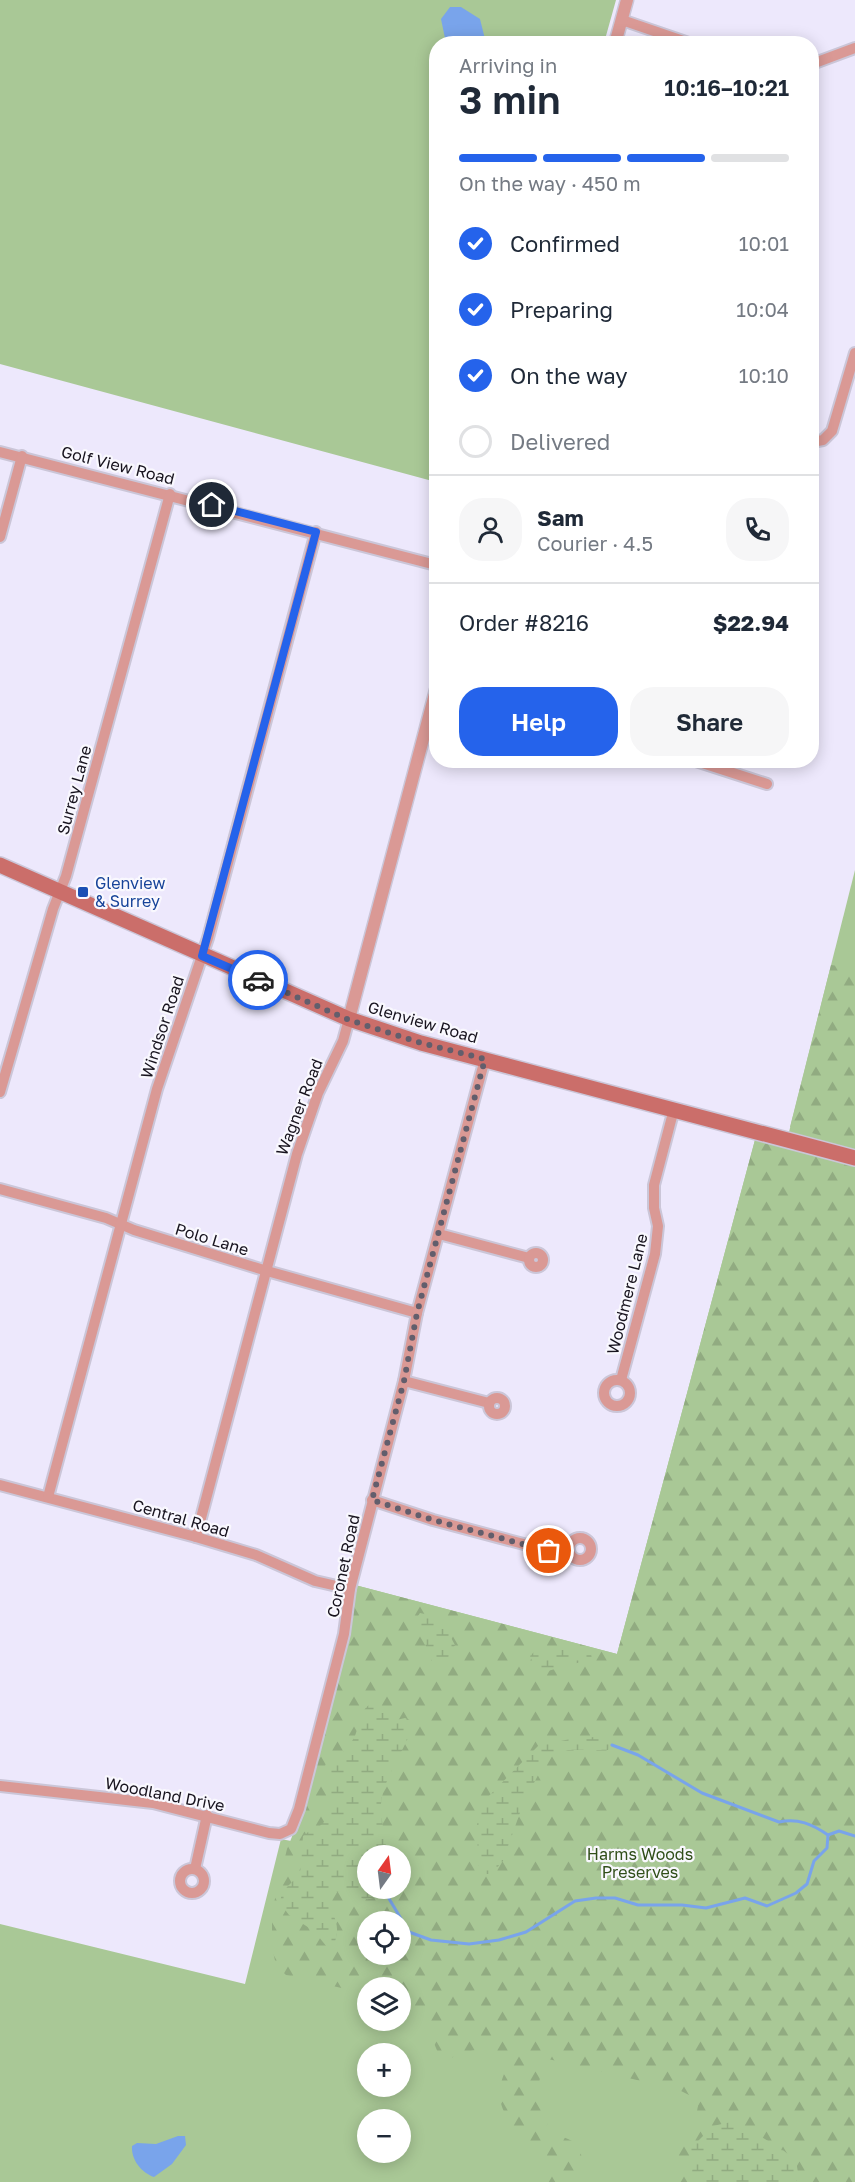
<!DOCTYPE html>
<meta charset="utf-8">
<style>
:root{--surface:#fff;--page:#f6f6f7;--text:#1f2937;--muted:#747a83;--line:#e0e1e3;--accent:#2563eb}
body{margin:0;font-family:"Golos Text",sans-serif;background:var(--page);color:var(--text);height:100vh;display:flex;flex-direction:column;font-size:22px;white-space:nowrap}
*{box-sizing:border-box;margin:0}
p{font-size:20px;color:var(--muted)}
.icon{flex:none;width:33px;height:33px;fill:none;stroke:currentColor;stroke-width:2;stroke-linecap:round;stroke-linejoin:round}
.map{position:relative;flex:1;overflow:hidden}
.sheet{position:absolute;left:429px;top:36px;width:390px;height:732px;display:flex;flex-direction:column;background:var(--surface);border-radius:24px;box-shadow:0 3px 15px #0003}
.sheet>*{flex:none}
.needle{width:39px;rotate:14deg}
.buttons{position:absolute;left:357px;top:1845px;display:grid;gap:12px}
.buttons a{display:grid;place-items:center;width:54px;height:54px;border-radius:50%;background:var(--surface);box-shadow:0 3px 15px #0003;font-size:30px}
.pin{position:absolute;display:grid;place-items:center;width:51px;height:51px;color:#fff;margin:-26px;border:3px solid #fff;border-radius:50%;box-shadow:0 2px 6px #0007}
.courier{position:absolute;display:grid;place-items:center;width:60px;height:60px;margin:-30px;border:4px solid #2563eb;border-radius:50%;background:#fff;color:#222;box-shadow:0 2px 8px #0007}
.head em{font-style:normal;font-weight:600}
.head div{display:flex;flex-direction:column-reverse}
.head{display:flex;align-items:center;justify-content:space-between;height:102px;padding:0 30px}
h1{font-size:39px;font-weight:600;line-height:45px}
.bar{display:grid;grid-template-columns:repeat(4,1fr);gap:9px 6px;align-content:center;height:72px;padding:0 30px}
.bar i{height:8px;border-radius:4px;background:var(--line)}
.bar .selected{background:var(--accent)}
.bar p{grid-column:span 4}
.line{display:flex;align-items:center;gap:15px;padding:0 30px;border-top:2px solid var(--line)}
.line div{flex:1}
.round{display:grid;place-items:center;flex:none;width:63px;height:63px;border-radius:24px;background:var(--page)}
ol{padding:0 30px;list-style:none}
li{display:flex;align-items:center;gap:18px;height:66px}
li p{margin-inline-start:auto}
li .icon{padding:6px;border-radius:50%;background:var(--accent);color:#fff;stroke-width:4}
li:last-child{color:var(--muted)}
li i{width:33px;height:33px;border:3px solid var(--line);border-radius:50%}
.primary-button{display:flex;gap:12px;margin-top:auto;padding:12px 30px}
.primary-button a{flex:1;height:69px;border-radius:24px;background:var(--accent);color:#fff;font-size:24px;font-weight:600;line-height:69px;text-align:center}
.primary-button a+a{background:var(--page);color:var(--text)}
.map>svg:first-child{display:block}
</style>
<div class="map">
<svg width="855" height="2182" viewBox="0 0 855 2182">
<defs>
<pattern id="forest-firs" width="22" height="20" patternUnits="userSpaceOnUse" patternTransform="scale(1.5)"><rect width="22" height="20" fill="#a9c896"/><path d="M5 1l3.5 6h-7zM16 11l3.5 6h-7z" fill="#91ab81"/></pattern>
<pattern id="wetland-marsh" width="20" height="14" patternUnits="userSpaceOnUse" patternTransform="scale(1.5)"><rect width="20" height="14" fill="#a9c896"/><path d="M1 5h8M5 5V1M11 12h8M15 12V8" fill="none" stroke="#91ab81"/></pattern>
</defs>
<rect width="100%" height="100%" fill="#ede8fc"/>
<!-- green -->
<g fill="#a9c896" fill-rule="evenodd">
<polygon points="0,0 616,0 604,43 436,44 436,482 0,364"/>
<polygon points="855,870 855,1150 789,1132"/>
<path d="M756,1136l99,27v1019h-855v-258l245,60 36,-145 10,2 11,-29 53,-227 262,69zM368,1856h32v32h-32zM368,1922h32v32h-32zM368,1988h32v32h-32zM368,2054h32v32h-32zM368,2120h32v32h-32z"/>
</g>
<!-- forest -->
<g fill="url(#forest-firs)" fill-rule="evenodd">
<polygon points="831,965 855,968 855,1145 790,1127"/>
<path d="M755,1140l100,26v1016h-175c-4,-21 -10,-31 12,-43l7,-39 -20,-10 -135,-32 -6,30c-45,-15 -28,-59 -93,-27l-4,-1 -15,-36 5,-6 -7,-10 -9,3 -14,-8 -1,-15h-32l-1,6 -81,-19 -10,-10 -4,-18v-36l15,-62 15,-37 53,-227 262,69zM368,1856h32v32h-32zM368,1922h32v32h-32z"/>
<path d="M504,2074l13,12 30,13 4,6 -5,25c7,6 14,5 22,9 19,8 13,27 13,43h-37c10,-40 -62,-55 -40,-108z"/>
</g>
<!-- wetland -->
<g fill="url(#wetland-marsh)">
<path d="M420,1613c20,4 26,15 35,32l-14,26 -6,-3 -20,-48z"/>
<polygon points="557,1647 591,1654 592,1659 544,1672 534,1665 530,1656 537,1649"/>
<path d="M370,1704l11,1 15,15 9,-2 9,4c-8,28 -31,55 -33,82 -1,18 6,34 5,51l-18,1v32l17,1 -1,5c-4,1 -9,4 -14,5 -15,2 -28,-15 -43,-3 5,22 16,27 6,51h-6l-13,-16 -25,-16 -9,-12 2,-11 18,-18 3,-38c7,-7 14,-6 20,-13 11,-13 9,-44 2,-58 12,-7 22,-15 29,-27 7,-14 1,-21 16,-34z"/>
<polygon points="607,1736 615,1739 608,1750 568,1750 547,1758 523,1804 503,1861 491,1874 483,1874 478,1864 477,1824 485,1800 538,1746 570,1739"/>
<polygon points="735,2121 783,2150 796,2161 799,2178 795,2182 694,2182 691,2179 693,2166 690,2149 713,2126"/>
</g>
<!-- water -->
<g fill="#79a4eb">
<polygon points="450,7 461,7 480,19 486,43 446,43 441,19"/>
<path d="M178,2136h7l1,9 -14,19 -18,13c-12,-4 -23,-17 -22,-31l5,-3 19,1z"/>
</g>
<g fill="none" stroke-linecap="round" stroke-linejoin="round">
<!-- stream -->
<g stroke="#79a4eb" stroke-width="3">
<path d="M612,1745l26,10 64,38 77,29c19,-4 33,2 49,13"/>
<polyline points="385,1892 409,1932 431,1940 469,1944 499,1940 526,1932 575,1901 596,1898 615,1898 638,1905 682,1905 706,1908 745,1898 767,1906 796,1893 807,1884 814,1861 827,1848 828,1835 839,1831 855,1836"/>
</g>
<!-- minor casing -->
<g stroke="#cbc6d8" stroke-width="14">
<g id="minor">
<polyline points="622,20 692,44"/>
<polyline points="812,64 855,48"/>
<polyline points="812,442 823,440 832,431 855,353"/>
<polyline points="0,452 436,565"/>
<polyline points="0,537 22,456"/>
<polyline points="693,760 767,784"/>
<polyline points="0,1092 53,909 66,876 170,494"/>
<polyline points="0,1189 106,1218 134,1230 267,1271 417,1313"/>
<polyline points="439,1234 529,1258"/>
<circle cx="536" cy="1260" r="7"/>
<polyline points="621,1380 655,1254 658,1226 654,1208 654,1185 674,1109"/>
<circle cx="617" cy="1393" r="13"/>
<polyline points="404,1381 489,1403"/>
<circle cx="497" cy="1406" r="8"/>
<polyline points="0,1485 196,1537 256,1555 315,1581 350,1589"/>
<polyline points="48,1497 157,1089 208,938 316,532"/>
<polyline points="372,1500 433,1520 550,1551 569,1553"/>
<polyline points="196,1537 297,1154 318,1093 343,1041 349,1019"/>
<circle cx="580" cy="1549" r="11"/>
<polyline points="0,1786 153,1803 269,1833 280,1834 291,1829 299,1809 344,1634 350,1589 404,1381 417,1313 485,1059"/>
<circle cx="192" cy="1881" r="12"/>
<polyline points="195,1869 207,1815"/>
</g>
</g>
<!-- tertiary casing -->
<g stroke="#cbc6d8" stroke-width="15">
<g id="tertiary">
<polyline points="615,44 627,0"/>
<polyline points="349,1019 436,690"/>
</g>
</g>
<!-- secondary casing -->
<g stroke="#cbc6d8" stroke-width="18">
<polyline id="secondary" points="0,865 349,1019 421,1043 855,1158"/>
</g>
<!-- minor -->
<use href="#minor" stroke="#da9995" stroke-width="10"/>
<!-- tertiary -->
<use href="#tertiary" stroke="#da9995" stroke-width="12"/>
<!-- secondary -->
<use href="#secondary" stroke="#cb6e6a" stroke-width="15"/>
</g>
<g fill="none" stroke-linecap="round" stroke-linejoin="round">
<!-- done -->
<polyline stroke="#625e6c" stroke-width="6" stroke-dasharray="0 10.8" points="258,980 349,1020 421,1043 485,1059 417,1313 404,1381 372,1500 433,1520 549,1551"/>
<!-- route -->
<polyline stroke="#2563eb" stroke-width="8" points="212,505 316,532 202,956 258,980"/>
</g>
<!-- markers -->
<rect fill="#1a4fb4" stroke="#f9f8fe" stroke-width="2" x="77" y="886" width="12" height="12" rx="3"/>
<g text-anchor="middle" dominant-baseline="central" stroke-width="4.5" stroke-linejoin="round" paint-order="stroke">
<!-- street labels -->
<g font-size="16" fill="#17131e" stroke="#f9f8fe">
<text transform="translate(118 465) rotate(14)">Golf View Road</text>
<text transform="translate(74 790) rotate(-75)">Surrey Lane</text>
<text transform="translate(423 1022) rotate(16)">Glenview Road</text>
<text transform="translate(162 1027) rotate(-72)">Windsor Road</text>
<text transform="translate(299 1107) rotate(-69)">Wagner Road</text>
<text transform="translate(212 1239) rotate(17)">Polo Lane</text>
<text transform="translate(627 1294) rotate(-76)">Woodmere Lane</text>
<text transform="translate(181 1518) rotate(16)">Central Road</text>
<text transform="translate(343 1566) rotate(-78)">Coronet Road</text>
<text transform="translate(165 1794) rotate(11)">Woodland Drive</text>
</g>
<!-- transit labels -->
<g font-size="16" fill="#164399" stroke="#f9f8fe" text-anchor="start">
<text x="95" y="883">Glenview<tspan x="95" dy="18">&amp; Surrey</tspan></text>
</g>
<!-- park labels -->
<g font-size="16" fill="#304e19" stroke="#f9f8fe">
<text x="640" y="1854">Harms Woods<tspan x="640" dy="18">Preserves</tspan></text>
</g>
</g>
</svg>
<div class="buttons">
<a><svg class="needle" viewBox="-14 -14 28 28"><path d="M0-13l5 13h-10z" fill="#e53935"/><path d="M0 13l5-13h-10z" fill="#747a83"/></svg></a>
<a><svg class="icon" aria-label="locate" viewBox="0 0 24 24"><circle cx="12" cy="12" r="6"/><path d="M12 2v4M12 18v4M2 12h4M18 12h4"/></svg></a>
<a><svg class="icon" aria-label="layers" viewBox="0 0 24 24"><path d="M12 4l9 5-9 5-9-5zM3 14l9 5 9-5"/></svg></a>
<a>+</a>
<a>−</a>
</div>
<div class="pin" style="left:549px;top:1551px;background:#ea580c"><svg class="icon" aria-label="bag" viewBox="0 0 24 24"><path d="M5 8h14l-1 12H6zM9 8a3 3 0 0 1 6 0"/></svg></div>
<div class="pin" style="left:212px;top:505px;background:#1f2937"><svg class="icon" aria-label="home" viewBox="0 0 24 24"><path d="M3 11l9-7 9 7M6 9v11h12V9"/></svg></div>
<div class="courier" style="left:258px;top:980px"><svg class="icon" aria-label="car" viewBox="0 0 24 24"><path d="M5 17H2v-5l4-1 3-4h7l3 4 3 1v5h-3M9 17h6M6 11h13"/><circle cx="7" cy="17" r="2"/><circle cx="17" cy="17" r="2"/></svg></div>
<section class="sheet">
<div class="head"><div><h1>3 min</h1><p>Arriving in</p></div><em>10:16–10:21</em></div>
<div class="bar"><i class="selected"></i><i class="selected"></i><i class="selected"></i><i></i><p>On the way · 450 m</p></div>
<ol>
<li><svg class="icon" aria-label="check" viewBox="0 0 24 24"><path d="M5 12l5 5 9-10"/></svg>Confirmed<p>10:01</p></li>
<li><svg class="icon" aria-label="check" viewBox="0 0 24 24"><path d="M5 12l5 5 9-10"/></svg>Preparing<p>10:04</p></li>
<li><svg class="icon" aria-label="check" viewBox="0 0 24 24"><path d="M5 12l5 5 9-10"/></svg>On the way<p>10:10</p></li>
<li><i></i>Delivered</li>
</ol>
<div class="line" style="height:108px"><a class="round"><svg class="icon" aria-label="person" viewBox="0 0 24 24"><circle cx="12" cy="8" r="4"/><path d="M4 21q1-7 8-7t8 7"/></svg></a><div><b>Sam</b><p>Courier · 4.5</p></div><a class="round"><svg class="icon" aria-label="phone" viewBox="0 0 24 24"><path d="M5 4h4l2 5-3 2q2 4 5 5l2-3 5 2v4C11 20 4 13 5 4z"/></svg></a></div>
<div class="line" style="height:78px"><div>Order #8216</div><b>$22.94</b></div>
<div class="primary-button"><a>Help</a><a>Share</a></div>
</section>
</div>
